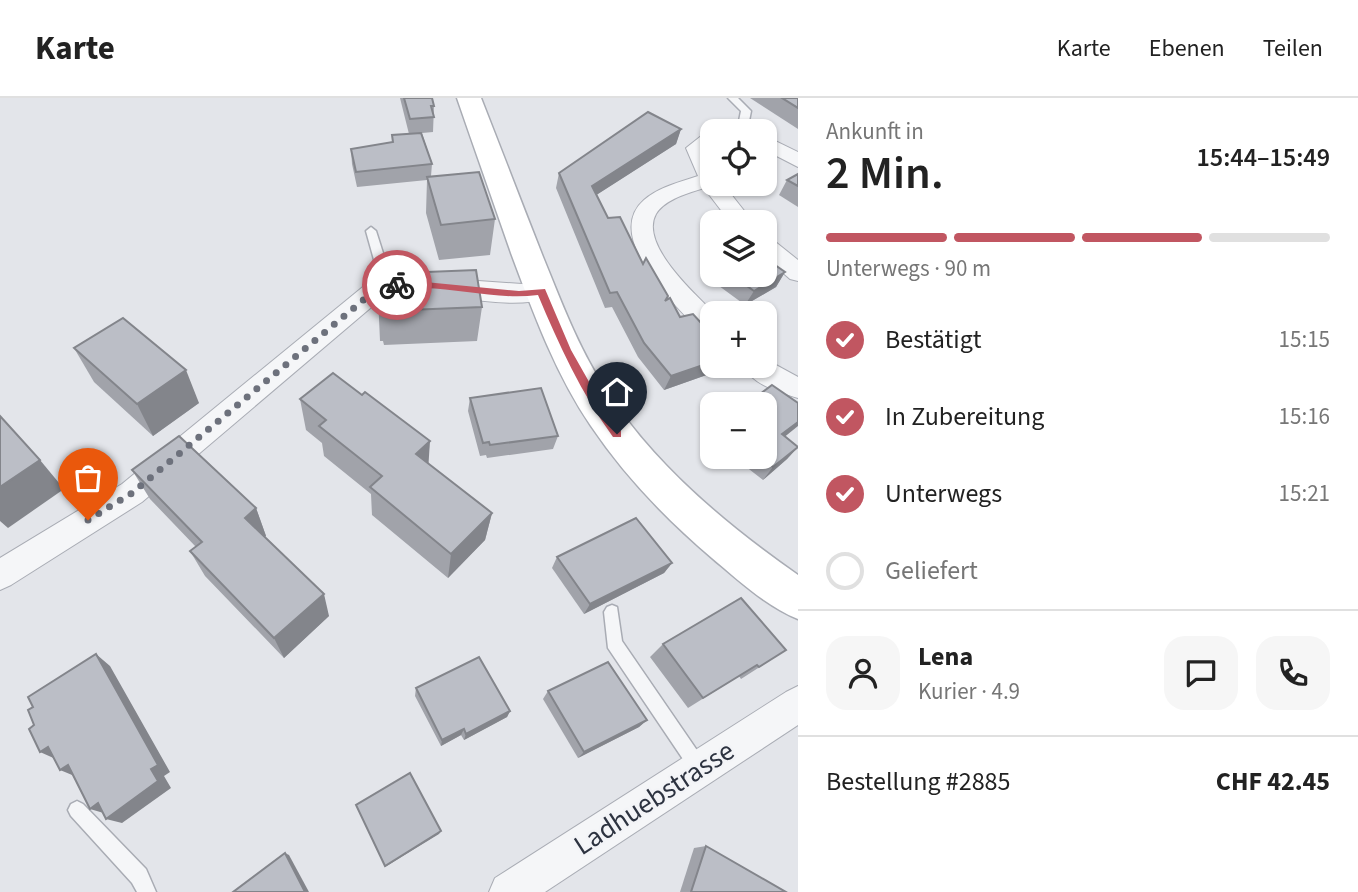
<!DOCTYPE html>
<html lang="de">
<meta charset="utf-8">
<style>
:root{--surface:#fff;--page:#f6f6f6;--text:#222;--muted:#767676;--line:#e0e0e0;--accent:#c15661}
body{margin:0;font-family:"Source Sans 3",sans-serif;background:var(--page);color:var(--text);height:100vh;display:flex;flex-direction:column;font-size:26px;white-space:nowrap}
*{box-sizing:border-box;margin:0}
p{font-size:23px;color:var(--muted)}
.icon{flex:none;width:38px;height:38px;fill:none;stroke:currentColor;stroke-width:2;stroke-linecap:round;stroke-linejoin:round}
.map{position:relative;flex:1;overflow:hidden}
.details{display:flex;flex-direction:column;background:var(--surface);width:560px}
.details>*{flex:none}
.buttons{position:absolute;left:700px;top:21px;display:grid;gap:14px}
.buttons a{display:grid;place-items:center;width:77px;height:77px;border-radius:14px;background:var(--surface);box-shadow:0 2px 5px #0004;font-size:35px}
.pin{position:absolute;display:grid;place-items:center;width:60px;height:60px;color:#fff;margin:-72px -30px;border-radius:50% 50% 50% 0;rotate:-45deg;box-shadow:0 0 7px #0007}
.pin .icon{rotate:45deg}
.courier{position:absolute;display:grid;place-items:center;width:70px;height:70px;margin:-35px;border:5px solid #c15661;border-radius:50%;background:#fff;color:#222;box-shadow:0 2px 9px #0007}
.head em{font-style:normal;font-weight:600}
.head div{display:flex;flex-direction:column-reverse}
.head{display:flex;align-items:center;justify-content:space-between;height:119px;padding:0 28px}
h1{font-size:46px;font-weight:600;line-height:52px}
.bar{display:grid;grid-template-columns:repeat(4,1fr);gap:10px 7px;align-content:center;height:84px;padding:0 28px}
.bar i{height:9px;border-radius:5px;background:var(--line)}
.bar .on{background:var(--accent)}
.bar p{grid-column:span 4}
.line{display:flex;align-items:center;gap:18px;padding:0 28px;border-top:2px solid var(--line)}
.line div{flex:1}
.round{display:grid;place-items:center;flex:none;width:74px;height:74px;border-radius:21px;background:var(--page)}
ol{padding:0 28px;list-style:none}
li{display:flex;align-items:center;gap:21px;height:77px}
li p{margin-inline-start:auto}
li .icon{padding:7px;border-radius:50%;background:var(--accent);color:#fff;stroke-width:4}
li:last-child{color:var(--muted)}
li i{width:38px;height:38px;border:4px solid var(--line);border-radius:50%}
header{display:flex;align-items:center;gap:42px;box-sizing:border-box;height:98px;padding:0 35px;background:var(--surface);border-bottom:2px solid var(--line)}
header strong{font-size:33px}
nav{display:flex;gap:38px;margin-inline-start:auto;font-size:24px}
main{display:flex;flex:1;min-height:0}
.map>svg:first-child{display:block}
</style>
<header>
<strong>Karte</strong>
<nav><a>Karte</a><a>Ebenen</a><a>Teilen</a></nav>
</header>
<main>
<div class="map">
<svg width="798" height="794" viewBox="0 0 798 794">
<rect width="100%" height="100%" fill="#e3e5ea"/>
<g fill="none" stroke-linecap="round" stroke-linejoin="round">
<!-- service casing -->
<g stroke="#a9acb4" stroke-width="3">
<g id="service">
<polygon points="728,0 738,0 751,13 747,33 737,33 741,13"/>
<polygon points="371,129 376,133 389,174 400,184 400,190 392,190 378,176 366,133"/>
<polygon points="612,507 617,509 622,543 705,664 708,670 705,676 699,679 693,676 608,550 604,514 607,509"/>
<polygon points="77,703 83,706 146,771 156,794 137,794 132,785 71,718 68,712 71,706"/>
</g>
</g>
<!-- minor casing -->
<g stroke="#a9acb4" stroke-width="2">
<g id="minor">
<path d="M712,33v15l-5,4 5,11v23h11l30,38h-23l-26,-34c-15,5 -39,11 -48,26 -17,30 39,80 58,99l-2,23 -9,-2c-26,-27 -101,-97 -59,-134 15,-13 36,-18 54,-24l-12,-28 19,-15z"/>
<polygon points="765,38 798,54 798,69 765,52"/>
<polygon points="765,139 773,142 798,162 798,183 790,181 765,159"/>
<path d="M436,180l114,8 3,6 -3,6c-52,15 -113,-12 -169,1l-239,203 -131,83 -11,5v-32l122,-74 242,-198 30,-7z"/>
<path d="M765,261l33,18v21c-19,-6 -45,-13 -55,-32h22z"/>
<polygon points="798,588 798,627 545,794 489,794 495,780 786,594"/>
</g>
</g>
<!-- secondary casing -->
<g stroke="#a9acb4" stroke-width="3">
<path id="secondary" d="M457,0h24c21,53 41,106 62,159 18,44 35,90 61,130 48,76 121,137 194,188v44c-32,-13 -60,-39 -86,-61 -46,-39 -88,-83 -121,-132 -36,-53 -58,-114 -80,-173 -18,-52 -36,-103 -54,-155z"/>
</g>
<!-- service -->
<use href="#service" fill="#f5f6f8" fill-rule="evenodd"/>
<!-- minor -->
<use href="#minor" fill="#f5f6f8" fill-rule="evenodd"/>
<!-- secondary -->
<use href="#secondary" fill="#fff" fill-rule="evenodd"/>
</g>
<!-- wall -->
<g fill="#a1a3aa">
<polygon points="400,0 432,0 434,8 433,34 422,35 432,66 431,78 495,121 490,157 439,162 426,115 427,82 357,89 352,66 351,51 392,44 392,37 409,36"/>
<polygon points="750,0 798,0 798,31"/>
<polygon points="681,31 676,46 596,97 608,120 643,166 666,202 680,219 712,268 718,268 715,274 664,292 638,259 612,209 605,210 556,90 559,75"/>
<polygon points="798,76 798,109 779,97 787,82"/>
<polygon points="785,174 776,189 745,207 715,185 719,177 765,177"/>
<polygon points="377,176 482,209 477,243 384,247 383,243 380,243"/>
<polygon points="74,250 199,305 153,338 94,284"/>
<polygon points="470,300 558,338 553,351 487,360 486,357 480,358 468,313"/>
<polygon points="300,301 429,367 492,415 485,442 448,480 372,417 371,396 324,358 322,345 306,332"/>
<polygon points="785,338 798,349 787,361 763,382 736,361 737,359 765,359"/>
<polygon points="132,372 256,410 266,438 264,439 329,518 284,560 205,478 190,453 196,449 150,401"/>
<polygon points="557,459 672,465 664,475 584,516 552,470"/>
<polygon points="663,546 786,552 741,581 739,578 688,610 650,559"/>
<polygon points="416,590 510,613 507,619 464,642 461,637 441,648 415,598"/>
<polygon points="548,593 647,622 639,629 578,660 543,601"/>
<polygon points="706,748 786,794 680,794 694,750"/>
</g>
<!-- shaded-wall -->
<g fill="#83858b">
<polygon points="681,31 676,46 587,103 592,88"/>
<polygon points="785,174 776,189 745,207 754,193"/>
<polygon points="712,264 712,268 718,268 715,274 664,292 671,278"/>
<polygon points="186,272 199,305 153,338 137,306"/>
<polygon points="798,324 798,328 772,349 782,336"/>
<polygon points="430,343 428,373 416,356"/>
<polygon points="798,349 787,361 763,382 773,369"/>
<polygon points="40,362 64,391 8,430 0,423 0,389"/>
<polygon points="256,410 266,438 255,446 245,420"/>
<polygon points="492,415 485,442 448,480 451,456"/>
<polygon points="672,465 664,475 584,516 590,506"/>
<polygon points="324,496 329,518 284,560 274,540"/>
<polygon points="96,556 110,568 170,674 164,678 171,690 122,725 106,721 151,671"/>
<polygon points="510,613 507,619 464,642 466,636"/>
<polygon points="647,622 639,629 578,660 584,654"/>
<polygon points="464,631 461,637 441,648 442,642"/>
<polygon points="48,649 58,662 40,654"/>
<polygon points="68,667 77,679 60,672"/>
<polygon points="98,705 107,716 90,711"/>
<polygon points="441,733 439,736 385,769 385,768"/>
<polygon points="285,755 289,757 309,794 305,794"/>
</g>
<!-- building -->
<g fill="#bbbec6" stroke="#83858b" stroke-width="2">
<polygon points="404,0 432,0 434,8 431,8 434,19 410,21"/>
<polygon points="782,0 798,0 798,10"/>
<polygon points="648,14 681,31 592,88 608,120 620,119 643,166 646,160 668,198 665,203 670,200 680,219 693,216 712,237 712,244 710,245 712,248 712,264 671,278 644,245 617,194 610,195 559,75"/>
<polygon points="421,35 432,66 356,74 351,51 393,44 392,37"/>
<polygon points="479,74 495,121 441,127 427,79"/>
<polygon points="798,76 798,88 787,82"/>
<polygon points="765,160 785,174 754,193 732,177 765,177"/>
<polygon points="476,172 482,209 383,213 383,209 379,209 377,176"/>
<polygon points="123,220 186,272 137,306 74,250"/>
<polygon points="333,275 362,297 365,294 430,343 416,356 492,415 451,456 370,389 382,378 319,328 326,322 300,301"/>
<polygon points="772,287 798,305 798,324 782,336 798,349 773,369 760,359 765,359 765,306 747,306"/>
<polygon points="541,290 558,338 490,347 489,344 483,345 470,300"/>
<polygon points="0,318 40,362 0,389"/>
<polygon points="179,338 256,410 245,420 324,496 274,540 190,453 202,444 132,372"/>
<polygon points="636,420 672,465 590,506 557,459"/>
<polygon points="741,500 786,552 759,569 757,567 703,600 663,546"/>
<polygon points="96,556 158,667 151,671 158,683 106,721 98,705 90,711 68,667 60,672 48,649 40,654 29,631 34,627 28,612 33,609 28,599"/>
<polygon points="479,559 510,613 466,636 464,631 442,642 416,590"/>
<polygon points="608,564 647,622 584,654 548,593"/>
<polygon points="410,675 441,733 385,768 356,707"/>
<polygon points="706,748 786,794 691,794"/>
<polygon points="285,755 305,794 233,794"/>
</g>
<!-- route -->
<path fill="#c15661" d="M425,184l94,9 26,-2 26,61 34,60 16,21v6h-8c-32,-44 -54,-92 -75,-142 -38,5 -76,-6 -114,-7 -10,0 -24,3 -32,-3l5,-3z"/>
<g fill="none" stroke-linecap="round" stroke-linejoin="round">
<!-- done -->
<polyline stroke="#6d717c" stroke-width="7" stroke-dasharray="0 12.6" points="88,422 132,395 373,194 397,187"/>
</g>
<g text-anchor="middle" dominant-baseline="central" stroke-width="5" stroke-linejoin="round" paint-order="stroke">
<!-- near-street labels -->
<g font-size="28" fill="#2d3340" stroke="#f3f4f7">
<text transform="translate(654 700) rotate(-33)">Ladhuebstrasse</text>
</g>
</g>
</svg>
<div class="buttons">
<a><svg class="icon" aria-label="locate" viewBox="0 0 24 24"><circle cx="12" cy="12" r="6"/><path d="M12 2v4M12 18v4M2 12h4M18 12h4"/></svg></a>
<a><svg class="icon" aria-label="layers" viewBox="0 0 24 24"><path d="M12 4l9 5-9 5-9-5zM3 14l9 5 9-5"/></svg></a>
<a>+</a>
<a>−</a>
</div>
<div class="pin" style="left:88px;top:422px;background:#ea580c"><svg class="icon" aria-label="bag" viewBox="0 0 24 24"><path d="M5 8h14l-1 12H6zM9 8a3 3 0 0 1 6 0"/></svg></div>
<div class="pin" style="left:617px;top:336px;background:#1f2937"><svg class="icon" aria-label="home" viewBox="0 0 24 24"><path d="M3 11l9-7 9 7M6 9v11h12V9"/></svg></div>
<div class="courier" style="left:397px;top:187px"><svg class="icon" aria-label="bike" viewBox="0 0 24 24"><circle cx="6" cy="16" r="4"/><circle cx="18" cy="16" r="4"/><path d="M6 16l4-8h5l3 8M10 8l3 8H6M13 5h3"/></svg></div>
</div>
<section class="details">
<div class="head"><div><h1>2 Min.</h1><p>Ankunft in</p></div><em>15:44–15:49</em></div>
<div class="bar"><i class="on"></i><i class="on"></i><i class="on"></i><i></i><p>Unterwegs · 90 m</p></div>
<ol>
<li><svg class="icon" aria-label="check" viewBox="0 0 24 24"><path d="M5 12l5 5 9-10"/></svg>Bestätigt<p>15:15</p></li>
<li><svg class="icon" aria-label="check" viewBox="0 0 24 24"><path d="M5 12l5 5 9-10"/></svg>In Zubereitung<p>15:16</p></li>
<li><svg class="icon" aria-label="check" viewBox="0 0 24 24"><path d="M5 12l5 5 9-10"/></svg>Unterwegs<p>15:21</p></li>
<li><i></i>Geliefert</li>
</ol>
<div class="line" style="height:126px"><a class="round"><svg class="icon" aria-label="person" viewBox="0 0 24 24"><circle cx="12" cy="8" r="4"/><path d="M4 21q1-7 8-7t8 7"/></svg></a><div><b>Lena</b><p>Kurier · 4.9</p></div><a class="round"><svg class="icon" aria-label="chat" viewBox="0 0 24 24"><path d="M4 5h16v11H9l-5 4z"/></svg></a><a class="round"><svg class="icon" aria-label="phone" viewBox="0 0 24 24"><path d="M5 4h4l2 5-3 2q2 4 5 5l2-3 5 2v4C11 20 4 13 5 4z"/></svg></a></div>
<div class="line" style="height:91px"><div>Bestellung #2885</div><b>CHF 42.45</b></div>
</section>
</main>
